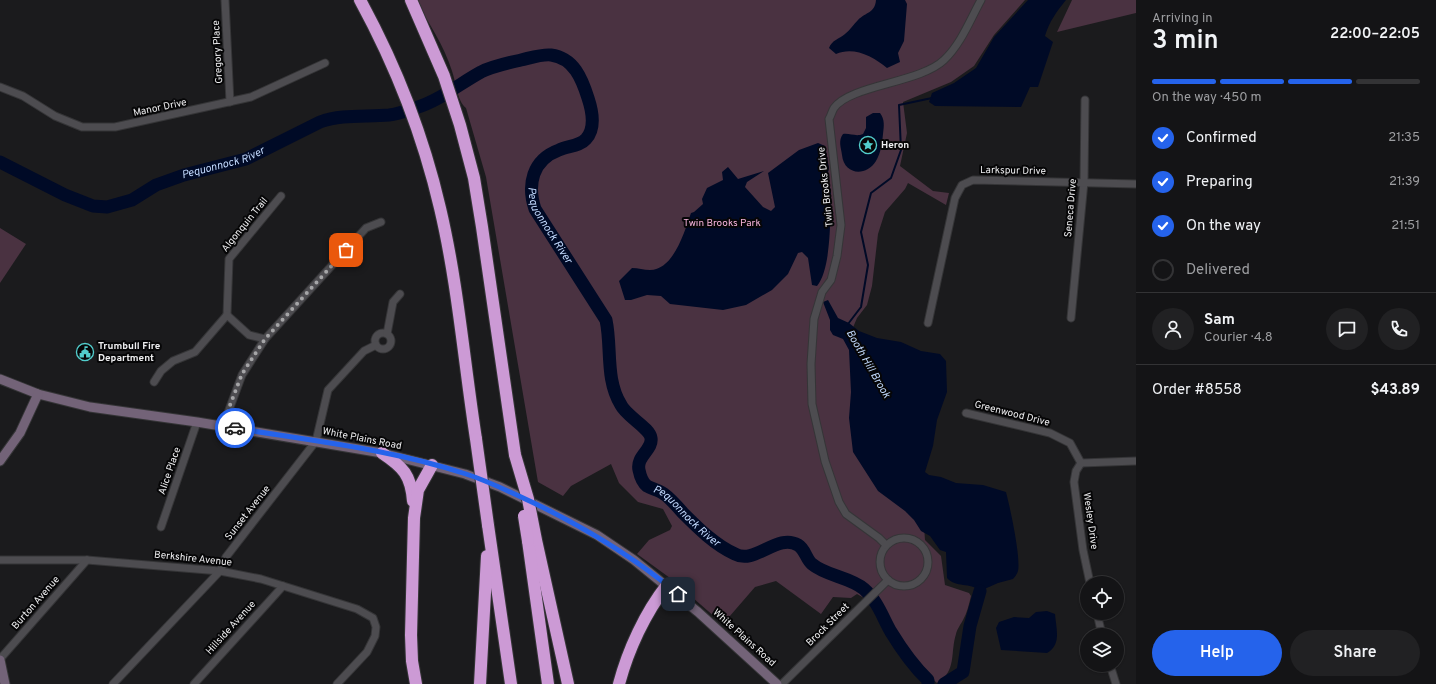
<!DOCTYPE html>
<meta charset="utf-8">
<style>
:root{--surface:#141416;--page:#212123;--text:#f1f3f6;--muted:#9d9ea1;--line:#333335;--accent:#2563eb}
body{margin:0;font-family:Overpass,sans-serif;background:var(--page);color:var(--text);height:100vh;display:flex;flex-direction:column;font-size:15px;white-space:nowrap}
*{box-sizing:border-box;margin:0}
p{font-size:13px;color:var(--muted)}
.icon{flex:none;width:22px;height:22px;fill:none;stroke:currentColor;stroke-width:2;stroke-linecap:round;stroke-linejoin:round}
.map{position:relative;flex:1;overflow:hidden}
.side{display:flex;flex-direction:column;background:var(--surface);width:300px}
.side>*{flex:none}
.tools{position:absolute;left:1080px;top:576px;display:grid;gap:8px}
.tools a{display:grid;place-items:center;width:44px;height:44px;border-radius:50%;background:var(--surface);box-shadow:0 1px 3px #0004,0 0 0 1px var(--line);font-size:20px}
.pin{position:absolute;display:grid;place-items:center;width:34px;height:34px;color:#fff;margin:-17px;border-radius:8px;box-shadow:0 2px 6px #0006}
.courier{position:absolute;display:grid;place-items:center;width:40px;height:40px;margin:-20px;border:3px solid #2563eb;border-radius:50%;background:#fff;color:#222;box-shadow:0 1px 5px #0007}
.headline em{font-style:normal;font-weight:600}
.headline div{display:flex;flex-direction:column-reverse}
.headline{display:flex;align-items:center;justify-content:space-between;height:68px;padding:0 16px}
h1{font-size:26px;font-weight:600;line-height:30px}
.bar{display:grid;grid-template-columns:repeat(4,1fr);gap:6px 4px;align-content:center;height:48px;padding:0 16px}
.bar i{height:5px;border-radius:3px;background:var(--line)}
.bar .on{background:var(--accent)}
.bar p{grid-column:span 4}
.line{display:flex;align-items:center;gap:10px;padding:0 16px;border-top:1px solid var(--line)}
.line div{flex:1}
.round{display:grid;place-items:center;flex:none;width:42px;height:42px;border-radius:21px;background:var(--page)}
ol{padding:0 16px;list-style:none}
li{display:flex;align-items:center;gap:12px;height:44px}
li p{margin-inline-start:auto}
li .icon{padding:4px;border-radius:50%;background:var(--accent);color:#fff;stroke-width:4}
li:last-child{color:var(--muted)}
li i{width:22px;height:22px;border:2px solid var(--line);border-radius:50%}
.action{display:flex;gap:8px;margin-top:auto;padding:8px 16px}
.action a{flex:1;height:46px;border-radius:24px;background:var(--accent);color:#fff;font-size:16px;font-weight:600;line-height:46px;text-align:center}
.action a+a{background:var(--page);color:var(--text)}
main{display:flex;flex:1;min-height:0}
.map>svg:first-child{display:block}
</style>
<main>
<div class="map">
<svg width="1136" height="684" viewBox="0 0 1136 684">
<rect width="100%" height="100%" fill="#1b1b1d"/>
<!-- green -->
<g fill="#4a3241">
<path d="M415,0h610l-31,35 -20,31 -23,16 -48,20 4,31 -7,33 33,25 16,2 -3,12 -38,-22 -3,6 -20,23 -7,22 -6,52 -5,19 -10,13 -8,19 75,189 1,14 16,16 4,29 24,8 2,3c-2,8 -4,17 -8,24 -2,4 -6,9 -7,14 -6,19 1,37 -19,49l-8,-7 -58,-74 -14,-8 -6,4 -18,-1 -12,17 -45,-33 -21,6 -32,37 -53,-46 -33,-24 12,-14 21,-10 2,-4 -9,-17 -25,-7 -19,-19 -8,-19 -40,22 -8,10 -25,-14 -52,-305 -20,-69c-9,-7 -10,-26 -14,-37 -8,-25 -23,-48 -37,-71z"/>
<polygon points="1072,0 1136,0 1136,13 1057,32"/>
<polygon points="0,228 26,244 0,283"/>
</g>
<!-- water -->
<g fill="#000a26">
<path d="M876,0h29l2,4 -3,37 -6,12 2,9 -13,6c-14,-12 -34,-22 -51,-14l-7,-6c3,-8 10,-9 16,-14 5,-4 9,-10 13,-14 8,-8 17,-7 18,-20z"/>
<path d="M1028,0h38c-9,11 -17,22 -21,36l8,6 -15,45h-8l-9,20 -86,-1 -6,-4 3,-9 22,-10 22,-15 18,-31z"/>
<path d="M873,113h7c5,7 4,13 3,21 -1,10 -2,18 -7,27 -10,16 -32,14 -34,-6 -1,-8 -4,-14 1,-21 7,-1 13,3 20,0l3,-6v-11z"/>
<path d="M818,143l7,3 4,22 -3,13 5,9c-1,24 1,78 -14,96l-5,-1 -4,-27 -6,-6 -4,1 -10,21 -16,16 -26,15 -23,5 -53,-6 -9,-8 -14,-1 -16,5h-6l-6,-19 13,-13c6,0 12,2 18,2 24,0 35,-40 41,-57l3,-1 9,-8 -1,-5 5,-11 16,-8 -1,-8 6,-5 10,12 26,-8 -17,11 -2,5 18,20 8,4 4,-4 -7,-34 31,-23z"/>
<path d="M828,300l10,18 11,5 10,8 18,7 24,4 20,9 19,3 6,7 1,31 -10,28 -4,26 -8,26 4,3 12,2 15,6 27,2 23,7c4,15 15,66 12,79 -1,3 -3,6 -5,8l-15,4 -18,8c-10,-9 -24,-3 -33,-13l-1,-26 -6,-2 -10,-14 -9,-5 -7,-11 -9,-9 -27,-20 -25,-39 -4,-34 2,-26 -2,-42 -6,-11 -10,-4 -3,-5v-10l-7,-18z"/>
<path d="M1047,611l8,3c1,14 7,31 -8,39l-46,-3 -5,-22 3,-6 15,-5 15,1 7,-6z"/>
</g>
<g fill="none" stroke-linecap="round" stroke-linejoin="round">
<!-- stream -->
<polyline stroke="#000a26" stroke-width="2" points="848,324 861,307 868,265 861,232 871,193 891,178 901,150 899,105 932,98"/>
<!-- river -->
<g stroke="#000a26" stroke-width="13">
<path id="s1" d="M0,162l65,33 28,11 14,1 25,-7 24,-15 28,-10 62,-16 74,-37c22,-8 45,-5 69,-7 9,-1 17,-4 26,-7 24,-7 44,-24 66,-36 12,-6 27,-9 40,-12 9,-2 21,-6 30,-5 23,3 31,24 37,43 4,12 8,30 -2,41 -6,7 -19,7 -27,11 -27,10 -32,35 -24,59l71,111c6,28 -1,59 15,85 5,11 29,23 30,33 2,12 -15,18 -12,32 1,5 4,13 8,16 5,3 12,4 17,8 7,5 13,12 19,19 15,15 32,32 52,41 20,11 42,-21 63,-9 7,4 8,14 14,19 14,12 38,13 52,25 13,11 19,29 27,43 11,18 22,34 37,48v4"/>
<polyline points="944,684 963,672 970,626 980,591"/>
</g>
<!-- street casing -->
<g stroke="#353537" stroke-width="9">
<g id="street">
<polyline points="225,0 230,102"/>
<polyline points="0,87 23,96 55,116 82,127 115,127 251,97 325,63"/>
<polyline points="227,315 229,259 281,196"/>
<polyline points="1071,318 1084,182 1085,100"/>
<polyline points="928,323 955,198 962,185 973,180 1136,184"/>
<circle cx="383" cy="341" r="8"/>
<polyline points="387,334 393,302 400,294"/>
<polyline points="154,382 161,371 173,361 195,352 227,315 249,335 265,339"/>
<polyline points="966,413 1050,433 1070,443 1081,463"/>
<polyline points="223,426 242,375 265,339 366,228 381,222"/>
<polyline points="1081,463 1076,471 1074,482 1083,550 1090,583"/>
<polyline points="1081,463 1136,461"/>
<polyline points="161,527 197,422"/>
<circle cx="904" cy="562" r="24"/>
<path d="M886,545l-7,-7 -33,-24 -7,-12 -14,-41 -13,-57 -1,-40 3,-45 8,-27 9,-12 6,-24 4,-31 -12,-106c2,-3 3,-8 5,-11 16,-23 86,-25 110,-48 17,-16 26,-40 37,-60"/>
<polyline points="0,560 87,560 220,571 261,579 357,609 373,618 376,627 375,636 367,652 337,684"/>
<polyline points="1097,613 1102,635"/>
<polyline points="0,659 87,560"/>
<polyline points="1110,665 1116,684"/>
<polyline points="113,684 220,571 226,557 316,441 328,390 364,351 376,345"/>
<polyline points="194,684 283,586"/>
<polyline points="782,684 888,580"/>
</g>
</g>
<!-- secondary casing -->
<g stroke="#353537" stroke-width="11">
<g id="secondary">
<polyline points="0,379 38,394 90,407 197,422 382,453 465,474 500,487 597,535 634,560 698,612 777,684"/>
<polyline points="0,461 20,433 38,394"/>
<polyline points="0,660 5,684"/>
</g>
</g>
<!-- highway casing -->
<g stroke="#353537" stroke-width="14">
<g id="highway">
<path d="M360,0c36,66 63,135 80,208 18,76 24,154 36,231"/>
<polyline points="411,0 444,76 460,125 474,178 482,227 515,455"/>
<path d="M382,453c21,14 29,22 31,48"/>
<polyline points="488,525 511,684"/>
<polyline points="536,540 568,684"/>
<polyline points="528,541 548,684"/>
<polyline points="416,684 412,661 411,635 414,518 418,490 432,465"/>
<polyline points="480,684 487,556"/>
<path d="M619,684c9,-34 26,-71 48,-99"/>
</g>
</g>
<!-- street -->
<use href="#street" stroke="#4d4c50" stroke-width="7"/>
<!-- secondary -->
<use href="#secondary" stroke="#736378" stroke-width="9"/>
<!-- highway -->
<use href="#highway" stroke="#cc9ad5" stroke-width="12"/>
<!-- highway-bridge casing -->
<g stroke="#353537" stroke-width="14" stroke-linecap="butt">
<g id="highway-bridge">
<polyline points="476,439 488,525"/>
<polyline points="515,455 528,499 536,540"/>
<polyline points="524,516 528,541"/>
</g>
</g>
<!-- highway-bridge -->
<use href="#highway-bridge" stroke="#cc9ad5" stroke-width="12"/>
</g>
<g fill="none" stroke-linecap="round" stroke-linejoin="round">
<!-- done -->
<polyline stroke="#a5a5a7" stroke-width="4" stroke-dasharray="0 7.2" points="235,428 222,426 242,374 265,339 346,250"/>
<!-- route -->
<path stroke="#2563eb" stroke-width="5" d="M235,428c77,13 156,21 231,46 25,8 48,20 72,31 51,25 96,52 140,89"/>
</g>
<!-- icons -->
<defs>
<g id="sight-ring" transform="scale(0.9)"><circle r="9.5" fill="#060607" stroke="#52cdcc" stroke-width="1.5"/><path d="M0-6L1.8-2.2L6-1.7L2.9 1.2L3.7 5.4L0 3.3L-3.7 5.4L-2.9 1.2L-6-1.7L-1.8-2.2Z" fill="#52cdcc"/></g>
<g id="civic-ring" transform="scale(0.9)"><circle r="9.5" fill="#060607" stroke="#52cdcc" stroke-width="1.5"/><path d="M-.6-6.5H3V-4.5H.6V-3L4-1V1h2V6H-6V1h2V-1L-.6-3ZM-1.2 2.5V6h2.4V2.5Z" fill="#52cdcc"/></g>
</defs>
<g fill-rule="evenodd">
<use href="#sight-ring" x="868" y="145"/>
<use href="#civic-ring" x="85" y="352"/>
</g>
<g text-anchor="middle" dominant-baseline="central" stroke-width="4" stroke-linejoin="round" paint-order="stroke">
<!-- street labels -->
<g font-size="10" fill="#efeff1" stroke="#060607">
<text transform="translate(218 52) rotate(-93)">Gregory Place</text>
<text transform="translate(160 108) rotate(-12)">Manor Drive</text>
<text transform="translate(1013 171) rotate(1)">Larkspur Drive</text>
<text transform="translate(826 187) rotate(-96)">Twin Brooks Drive</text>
<text transform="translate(1071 208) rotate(-85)">Seneca Drive</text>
<text transform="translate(245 225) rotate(-51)">Algonquin Trail</text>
<text transform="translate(1012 414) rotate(14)">Greenwood Drive</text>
<text transform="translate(362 439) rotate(11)">White Plains Road</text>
<text transform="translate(170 471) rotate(-71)">Alice Place</text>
<text transform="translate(248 513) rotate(-52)">Sunset Avenue</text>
<text transform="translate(1090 521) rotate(82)">Wesley Drive</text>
<text transform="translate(193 559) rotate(6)">Berkshire Avenue</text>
<text transform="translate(36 603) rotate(-49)">Burton Avenue</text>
<text transform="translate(828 625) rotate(-45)">Brock Street</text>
<text transform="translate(231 628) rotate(-48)">Hillside Avenue</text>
<text transform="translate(744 638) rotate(42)">White Plains Road</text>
</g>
<!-- poi labels -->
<g font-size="10" font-weight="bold" fill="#efeff1" stroke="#060607" text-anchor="start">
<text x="881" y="145">Heron</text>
<text x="98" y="346">Trumbull Fire<tspan x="98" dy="12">Department</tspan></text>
</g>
<!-- park labels -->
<g font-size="10" fill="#f8b5de" stroke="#060607">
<text x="722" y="223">Twin Brooks Park</text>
</g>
<!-- water labels -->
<g font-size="11" font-style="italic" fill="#c1d9fd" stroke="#060607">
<text stroke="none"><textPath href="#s1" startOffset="242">Pequonnock River</textPath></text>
<text stroke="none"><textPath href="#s1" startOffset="817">Pequonnock River</textPath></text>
<text transform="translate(868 364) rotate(60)">Booth Hill Brook</text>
<text stroke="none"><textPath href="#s1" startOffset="1164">Pequonnock River</textPath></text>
</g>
</g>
</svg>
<div class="tools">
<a><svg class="icon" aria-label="locate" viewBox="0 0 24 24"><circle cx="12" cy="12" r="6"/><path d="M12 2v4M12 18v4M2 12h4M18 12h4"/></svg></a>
<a><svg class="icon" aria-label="layers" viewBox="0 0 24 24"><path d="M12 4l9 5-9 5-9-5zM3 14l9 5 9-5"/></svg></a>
</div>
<div class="pin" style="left:346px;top:250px;background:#ea580c"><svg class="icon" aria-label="bag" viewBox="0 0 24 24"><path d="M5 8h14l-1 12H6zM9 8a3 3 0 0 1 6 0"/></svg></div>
<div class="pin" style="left:678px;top:594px;background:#1f2937"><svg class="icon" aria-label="home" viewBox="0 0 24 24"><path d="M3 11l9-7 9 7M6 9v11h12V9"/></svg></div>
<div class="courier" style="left:235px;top:428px"><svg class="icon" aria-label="car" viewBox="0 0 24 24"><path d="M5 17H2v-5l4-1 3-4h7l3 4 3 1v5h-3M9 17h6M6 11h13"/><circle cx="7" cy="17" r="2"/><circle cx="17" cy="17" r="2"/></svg></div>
</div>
<section class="side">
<div class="headline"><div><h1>3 min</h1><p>Arriving in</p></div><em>22:00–22:05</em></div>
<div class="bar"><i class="on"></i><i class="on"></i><i class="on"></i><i></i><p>On the way · 450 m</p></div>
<ol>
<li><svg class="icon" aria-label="check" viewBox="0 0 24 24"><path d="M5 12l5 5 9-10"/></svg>Confirmed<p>21:35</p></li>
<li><svg class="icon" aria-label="check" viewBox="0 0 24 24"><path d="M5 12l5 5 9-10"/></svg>Preparing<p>21:39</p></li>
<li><svg class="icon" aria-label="check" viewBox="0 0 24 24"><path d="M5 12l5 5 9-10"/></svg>On the way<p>21:51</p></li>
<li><i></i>Delivered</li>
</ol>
<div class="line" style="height:72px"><a class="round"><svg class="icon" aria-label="person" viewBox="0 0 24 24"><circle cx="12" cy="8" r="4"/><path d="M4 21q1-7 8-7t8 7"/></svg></a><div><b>Sam</b><p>Courier · 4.8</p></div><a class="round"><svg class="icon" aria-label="chat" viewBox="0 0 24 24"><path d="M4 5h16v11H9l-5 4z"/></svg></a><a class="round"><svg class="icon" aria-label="phone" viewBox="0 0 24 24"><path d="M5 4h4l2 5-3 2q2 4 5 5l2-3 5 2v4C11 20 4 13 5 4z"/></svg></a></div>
<div class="line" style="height:52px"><div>Order #8558</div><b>$43.89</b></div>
<div class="action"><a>Help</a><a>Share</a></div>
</section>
</main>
